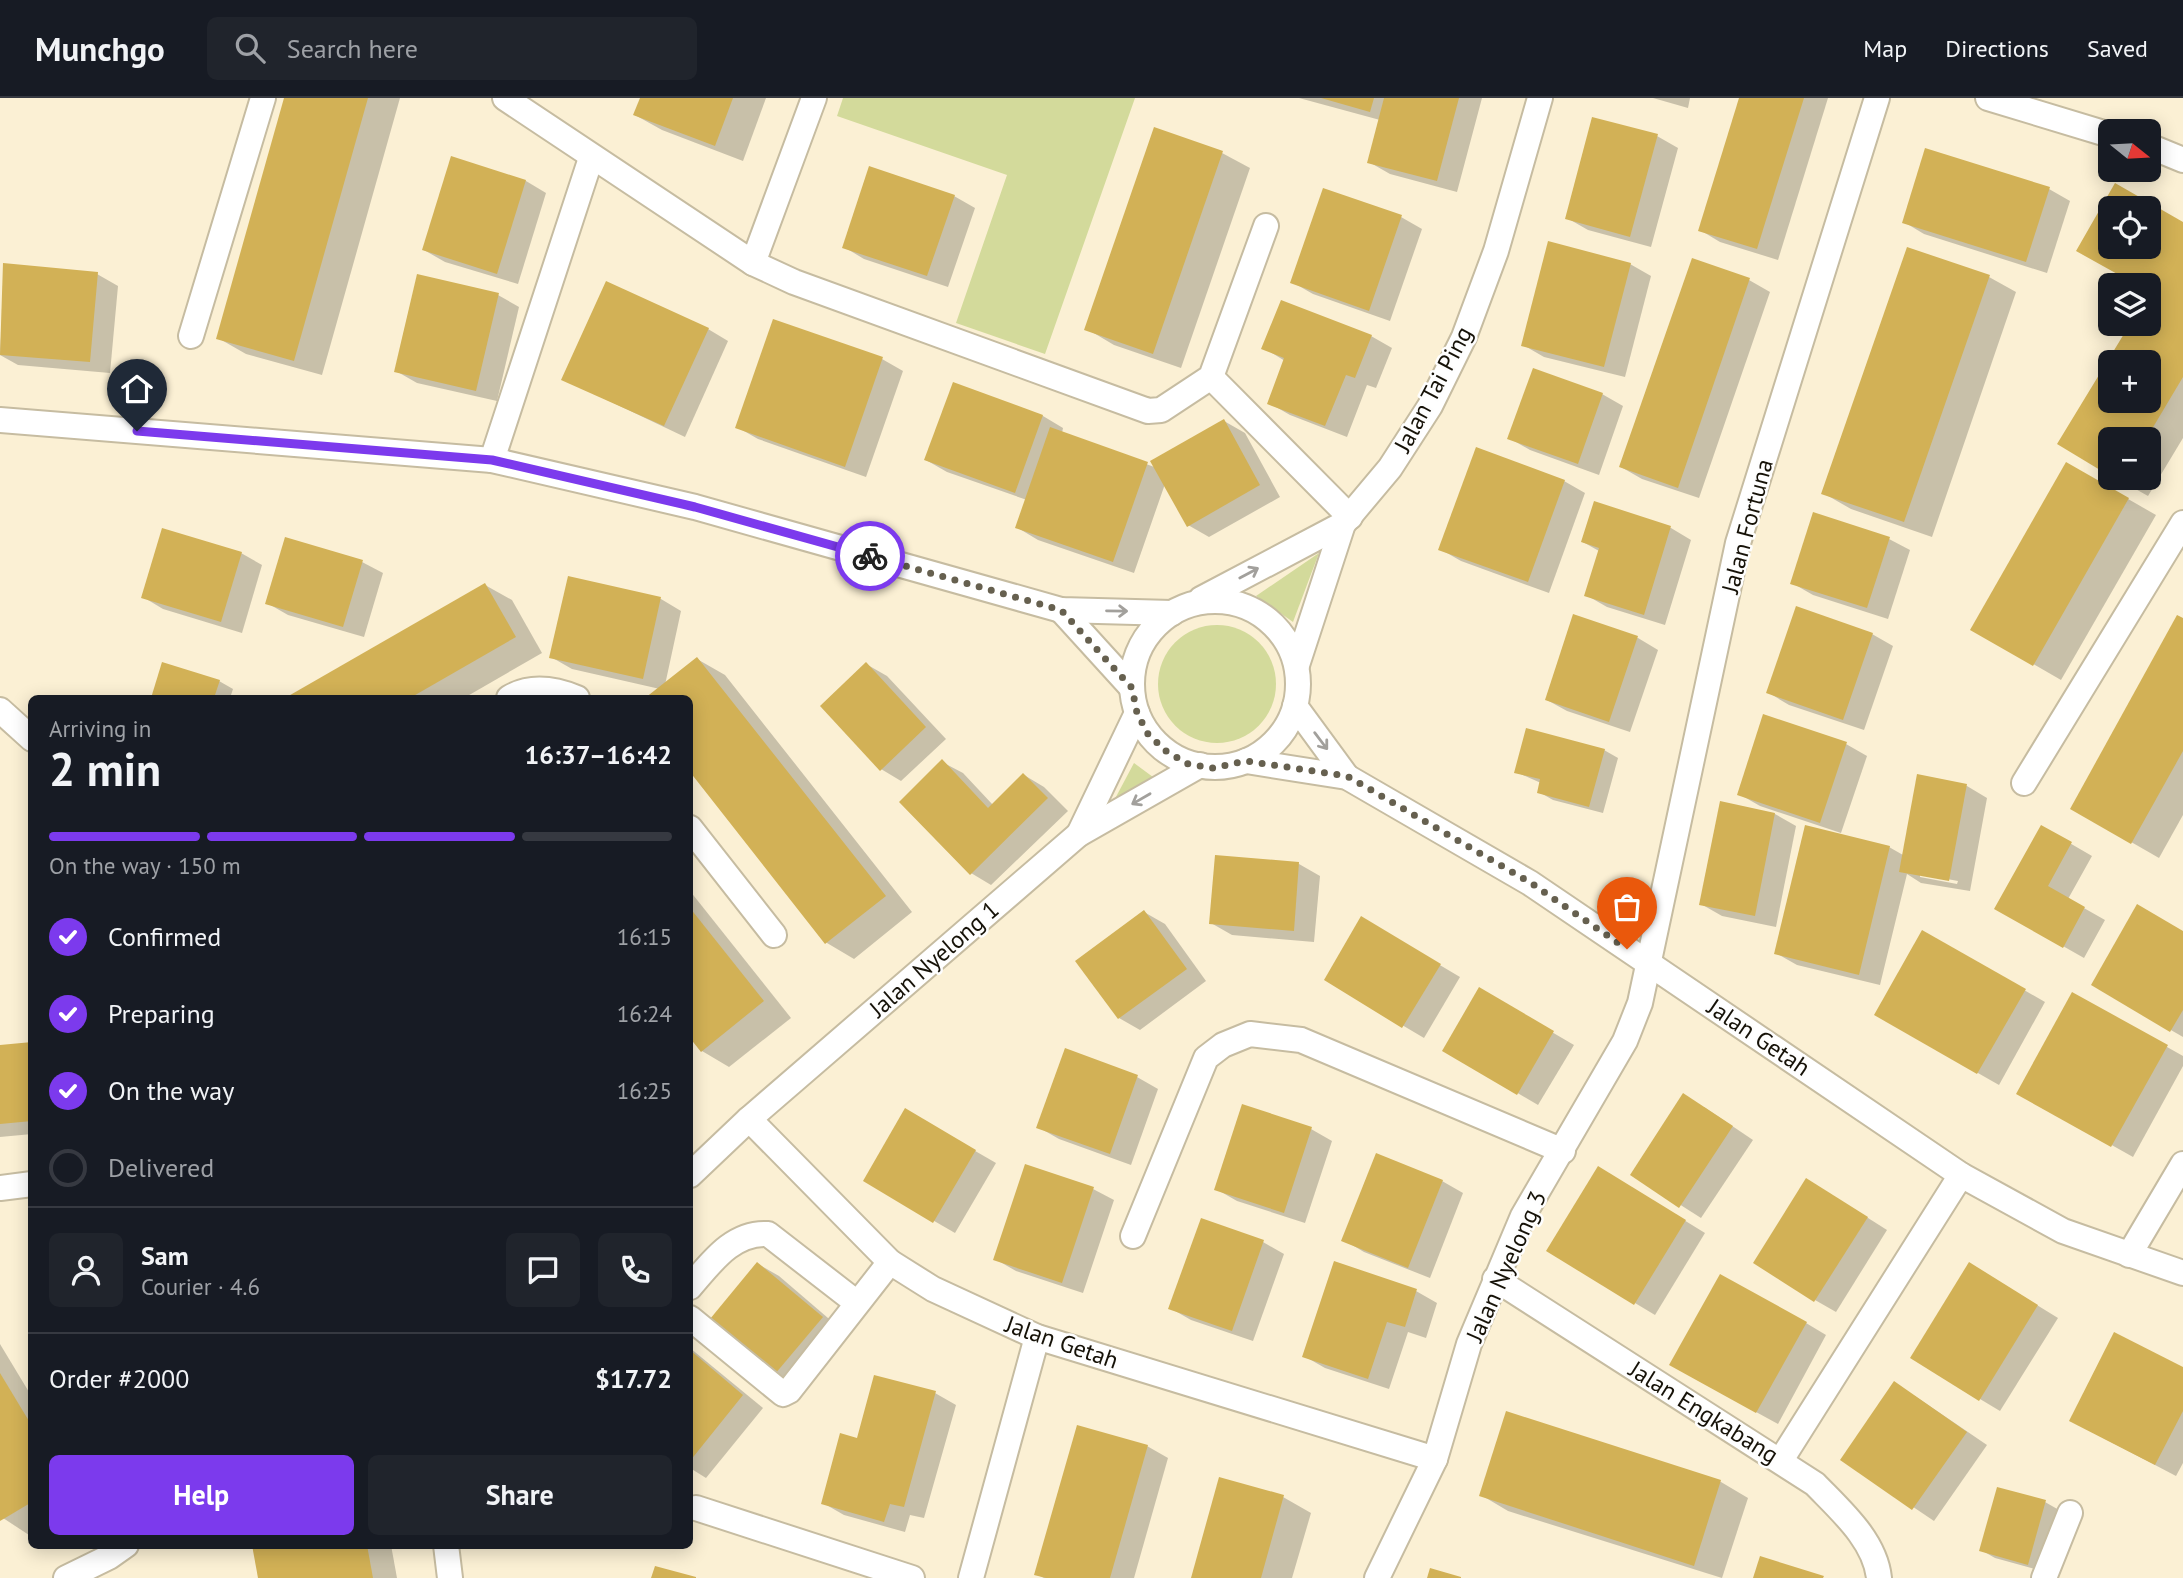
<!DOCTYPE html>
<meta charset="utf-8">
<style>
:root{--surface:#171b24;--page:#20242c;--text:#f1f3f6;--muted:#9ea1a6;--line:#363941;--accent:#7c3aed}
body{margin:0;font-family:"PT Sans",sans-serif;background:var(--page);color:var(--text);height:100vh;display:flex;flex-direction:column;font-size:26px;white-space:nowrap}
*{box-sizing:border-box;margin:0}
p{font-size:23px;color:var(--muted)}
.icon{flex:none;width:38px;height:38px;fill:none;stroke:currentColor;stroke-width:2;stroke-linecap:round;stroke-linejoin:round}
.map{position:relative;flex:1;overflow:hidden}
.side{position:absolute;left:28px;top:597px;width:665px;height:854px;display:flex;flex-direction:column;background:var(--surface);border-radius:10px;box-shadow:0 4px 18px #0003}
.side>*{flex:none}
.needle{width:46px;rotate:108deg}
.controls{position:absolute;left:2098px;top:21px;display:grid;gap:14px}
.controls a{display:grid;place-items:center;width:63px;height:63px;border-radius:10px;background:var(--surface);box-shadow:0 4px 18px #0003;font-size:35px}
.pin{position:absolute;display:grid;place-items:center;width:60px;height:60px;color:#fff;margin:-72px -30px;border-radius:50% 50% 50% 0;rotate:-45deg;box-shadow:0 0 7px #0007}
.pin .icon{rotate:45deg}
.courier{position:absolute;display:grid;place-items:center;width:70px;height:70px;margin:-35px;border:5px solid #7c3aed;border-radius:50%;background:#fff;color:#222;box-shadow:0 2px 9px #0007}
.headline em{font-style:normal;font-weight:600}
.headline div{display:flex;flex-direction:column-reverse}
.headline{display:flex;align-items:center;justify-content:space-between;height:119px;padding:0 21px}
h1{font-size:46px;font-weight:600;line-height:52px}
.bar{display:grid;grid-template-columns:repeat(4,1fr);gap:10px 7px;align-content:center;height:84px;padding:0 21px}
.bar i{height:9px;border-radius:5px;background:var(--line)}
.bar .on{background:var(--accent)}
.bar p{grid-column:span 4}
.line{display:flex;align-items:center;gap:18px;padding:0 21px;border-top:2px solid var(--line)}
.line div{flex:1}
.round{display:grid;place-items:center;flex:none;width:74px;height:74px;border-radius:10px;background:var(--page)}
ol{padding:0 21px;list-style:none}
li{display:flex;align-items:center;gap:21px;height:77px}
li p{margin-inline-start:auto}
li .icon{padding:7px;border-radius:50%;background:var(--accent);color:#fff;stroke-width:4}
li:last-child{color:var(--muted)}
li i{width:38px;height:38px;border:4px solid var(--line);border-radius:50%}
.action{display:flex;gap:14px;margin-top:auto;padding:14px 21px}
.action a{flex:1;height:80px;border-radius:10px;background:var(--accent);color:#fff;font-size:28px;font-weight:600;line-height:80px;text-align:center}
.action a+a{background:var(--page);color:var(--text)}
header{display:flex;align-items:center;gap:42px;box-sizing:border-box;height:98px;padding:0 35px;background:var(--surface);border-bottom:2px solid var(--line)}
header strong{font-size:33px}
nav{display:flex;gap:38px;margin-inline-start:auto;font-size:24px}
.search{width:490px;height:63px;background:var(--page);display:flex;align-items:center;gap:18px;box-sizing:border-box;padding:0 24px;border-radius:10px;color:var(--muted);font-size:26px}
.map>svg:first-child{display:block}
</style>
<header>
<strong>Munchgo</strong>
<div class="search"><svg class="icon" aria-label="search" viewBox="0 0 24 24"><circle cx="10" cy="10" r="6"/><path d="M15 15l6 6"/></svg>Search here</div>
<nav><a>Map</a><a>Directions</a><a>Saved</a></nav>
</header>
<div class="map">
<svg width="2183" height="1480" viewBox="0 0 2183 1480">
<rect width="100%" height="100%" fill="#fbf0d4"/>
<!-- green -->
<g fill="#d3da9b">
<polygon points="843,0 1135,0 1045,256 956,225 1007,77 837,18"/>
<polygon points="1319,455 1293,524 1256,498"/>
<circle cx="1217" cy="586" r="59"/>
<polygon points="1134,665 1157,682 1109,712"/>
</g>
<!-- shadow -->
<g fill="#0003" fill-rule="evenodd">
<polygon points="286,0 400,0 322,277 246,256 218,240"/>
<polygon points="641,0 766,0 743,63 662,32 635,17"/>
<polygon points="1299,0 1482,0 1457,94 1390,76 1369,64 1380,22"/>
<polygon points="1653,0 1690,0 1688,10"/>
<polygon points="1741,0 1828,0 1778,162 1720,144 1700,132"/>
<polygon points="1155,31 1222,55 1250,70 1181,270 1114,247 1087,231"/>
<polygon points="1657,38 1678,50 1651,149 1588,132 1567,120"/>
<polygon points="452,60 526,83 546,95 518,186 445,164 424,152"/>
<path d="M2116,87l67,39v214l-35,58 -32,-18h33v-39h-39v35l-51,-31 73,-119h17v-39h-9l-61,-35zM2110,110h39v39h-39zM2110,264h39v39h-39z"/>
<polygon points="2049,91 2070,103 2047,175 1924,136 1904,124"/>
<polygon points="954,98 975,110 948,189 864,161 844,149"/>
<polygon points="1401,119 1422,131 1390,223 1313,196 1292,184"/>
<polygon points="1630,166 1651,178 1625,279 1544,259 1523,247"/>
<polygon points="5,167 97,176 118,188 110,275 18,267 0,257"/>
<polygon points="1989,179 2016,194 1932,439 1851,411 1823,395"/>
<polygon points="1749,182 1770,194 1699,400 1642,381 1621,369"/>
<polygon points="498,197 519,209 497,303 417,285 396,273"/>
<polygon points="708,231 728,243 685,339 563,281"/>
<polygon points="1371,238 1392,250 1376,290 1367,287 1347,339 1290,317 1269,305 1285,263 1264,250"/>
<polygon points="882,261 903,273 866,379 758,341 737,329"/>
<polygon points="954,286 1043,318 1063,330 1062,335 1157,370 1224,323 1245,335 1280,399 1209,439 1188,427 1165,386 1134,475 1038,442 1018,430 1027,402 947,374 926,362"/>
<polygon points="1602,296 1623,308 1599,377 1530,352 1509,340"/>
<polygon points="2067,366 2156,417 2061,582 1973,531"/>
<polygon points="1564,383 1585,395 1549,495 1461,463 1440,451"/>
<polygon points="1595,406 1671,430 1691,442 1665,527 1607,509 1586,497 1599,453 1583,444"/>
<polygon points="1889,441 1910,452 1888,521 1813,497 1792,485"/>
<polygon points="241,455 262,467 242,535 163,511 143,499"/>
<polygon points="362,464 383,475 364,539 288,517 267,505"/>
<polygon points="569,480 661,501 681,513 665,587 697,561 725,577 912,814 854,861 827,845 690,671 690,600 648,600 660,591 572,571 551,559"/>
<polygon points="485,487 512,502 542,555 464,600 289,600"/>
<polygon points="1574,518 1638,540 1658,552 1630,634 1567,613 1547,602"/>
<polygon points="2183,522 2183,717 2159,760 2072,710"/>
<polygon points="1872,536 1893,548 1864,632 1789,607 1769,595"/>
<polygon points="164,566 219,583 233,591 230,600 153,600"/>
<polygon points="866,566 887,578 946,641 901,683 881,671"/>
<polygon points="1846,646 1867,658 1841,735 1760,708 1739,696"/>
<polygon points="1604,652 1618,660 1603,715 1553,702 1539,694 1541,685 1516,674"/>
<polygon points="942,664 963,675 993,707 1024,677 1044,689 1068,713 991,787 971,775"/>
<path d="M1918,678l49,10 20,12 -17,93 -49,-8 -14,-9 -27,111 -83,-20 -21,-12 113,-106 14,8zM1920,776l38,7 -1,3 -37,-7z"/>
<polygon points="1721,705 1775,716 1796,728 1776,829 1722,818 1701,806"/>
<polygon points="2042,729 2092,758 2068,801 2105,822 2084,860 1996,810"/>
<polygon points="1299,766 1320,778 1314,844 1232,837 1211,825"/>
<polygon points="690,793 791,920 729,969 702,953 690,938"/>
<polygon points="1144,814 1165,826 1206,883 1140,932 1119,920"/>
<polygon points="1362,821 1460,879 1424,940 1326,882"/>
<polygon points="1923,834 2045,904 1999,987 1876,917"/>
<polygon points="2183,835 2183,939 2093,887"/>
<polygon points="1480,892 1574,947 1538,1007 1445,952"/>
<polygon points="2073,896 2183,958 2183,968 2133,1059 2019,995"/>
<polygon points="32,946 32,1036 0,1039 0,949"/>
<polygon points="1066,953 1137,979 1158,991 1131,1067 1059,1041 1038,1029"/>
<polygon points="1704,1009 1753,1042 1701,1120 1632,1076"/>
<polygon points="906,1013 996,1065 955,1135 865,1083"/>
<polygon points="1311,1031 1332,1043 1305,1125 1237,1103 1216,1091"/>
<polygon points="1619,1082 1705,1135 1655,1217 1635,1205"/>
<polygon points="1442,1083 1463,1095 1430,1180 1364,1154 1344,1142"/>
<polygon points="1093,1091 1114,1102 1083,1195 1016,1173 995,1161"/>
<polygon points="1827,1094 1887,1132 1836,1214 1815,1202"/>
<polygon points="1263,1144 1284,1156 1253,1243 1191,1222 1170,1210"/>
<polygon points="758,1166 779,1178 842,1232 797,1287 776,1275"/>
<polygon points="1990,1178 2058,1220 2000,1313 1980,1301"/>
<polygon points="1416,1193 1437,1205 1426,1240 1408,1234 1389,1291 1325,1270 1304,1258"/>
<polygon points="1806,1225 1826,1237 1778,1326 1692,1279"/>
<polygon points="0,1246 32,1299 29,1437 0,1418"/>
<polygon points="690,1250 763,1310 706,1380 690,1370"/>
<polygon points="2183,1271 2183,1365 2176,1378 2092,1334"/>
<polygon points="935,1295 956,1307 924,1420 910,1417 905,1434 844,1417 823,1405 858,1342"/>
<polygon points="1915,1298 1987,1347 1934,1423 1842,1361"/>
<polygon points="1507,1315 1721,1384 1748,1400 1722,1480 1508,1413 1481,1397"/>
<polygon points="1147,1348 1168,1360 1134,1480 1044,1480 1036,1476"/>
<polygon points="1283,1399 1311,1415 1292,1480 1192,1480"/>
<polygon points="2045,1404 2059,1412 2042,1473 1995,1460 1981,1452"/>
<polygon points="254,1447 391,1447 397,1480 260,1480"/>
</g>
<!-- building -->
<g fill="#d2b156" fill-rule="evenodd">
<polygon points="284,0 368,0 294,263 216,241"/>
<polygon points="640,0 733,0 715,48 633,17"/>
<polygon points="1321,0 1374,0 1370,14"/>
<polygon points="1384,0 1459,0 1437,83 1367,65"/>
<polygon points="1739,0 1804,0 1757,151 1698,133"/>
<polygon points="1592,19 1658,36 1630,139 1565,121"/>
<polygon points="1154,29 1223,53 1153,256 1084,232"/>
<polygon points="1925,50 2050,89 2026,164 1902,125"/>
<polygon points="451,58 526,82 497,176 422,152"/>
<polygon points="869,68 955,97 927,178 842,150"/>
<path d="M2115,85l68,39v155l-37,62h-36v37l-53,-32 73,-120h19v-39h-12l-61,-34zM2110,110h39v39h-39zM2110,264h39v39h-39z"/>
<polygon points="1323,90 1402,117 1369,213 1290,185"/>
<polygon points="1548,143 1631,165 1604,269 1521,248"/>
<polygon points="1907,149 1990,177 1904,424 1821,396"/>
<polygon points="1692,160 1750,180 1678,390 1619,369"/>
<polygon points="3,165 98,174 90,264 0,257"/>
<polygon points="417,176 499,195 476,293 394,274"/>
<polygon points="606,183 709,230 664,328 561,282"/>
<polygon points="1281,202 1372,237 1355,280 1346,277 1325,328 1267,306 1284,260 1261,251"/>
<polygon points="773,221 883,259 845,369 735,330"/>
<polygon points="1533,270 1603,295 1578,366 1507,341"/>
<polygon points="953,284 1043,317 1015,395 924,362"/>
<polygon points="1224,321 1260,387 1187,429 1150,363"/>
<polygon points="1050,329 1148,364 1113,464 1015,430"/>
<polygon points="1476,349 1565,382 1528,484 1438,452"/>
<polygon points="2066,364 2129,400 2033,568 1970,532"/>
<polygon points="1594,403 1671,428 1644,517 1584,498 1599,450 1581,444"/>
<polygon points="1813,414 1890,439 1867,510 1790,486"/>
<polygon points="162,430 242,454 221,524 141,500"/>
<polygon points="285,439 363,462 343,529 265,506"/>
<polygon points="568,478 661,499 643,581 549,560"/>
<polygon points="485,485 516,539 410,600 285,600"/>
<polygon points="1796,508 1873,535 1843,622 1766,595"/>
<polygon points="1573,516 1638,538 1609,624 1545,602"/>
<polygon points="2177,517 2183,520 2183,653 2131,746 2070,711"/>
<polygon points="697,559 886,798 825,846 690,674 690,600 645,600"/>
<polygon points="162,564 220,582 214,600 151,600"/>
<polygon points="866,564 926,629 880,673 820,608"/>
<polygon points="1763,616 1847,644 1820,725 1737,697"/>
<polygon points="1526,630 1605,651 1589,709 1537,695 1540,681 1514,675"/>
<polygon points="942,661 988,710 1023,675 1048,700 970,777 899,704"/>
<polygon points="1917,676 1967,686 1949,783 1899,774"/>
<polygon points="1720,703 1775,715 1755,818 1699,807"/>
<polygon points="1805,727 1890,748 1859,877 1774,856"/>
<polygon points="2041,727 2072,744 2048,788 2085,809 2063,850 1994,811"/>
<polygon points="1215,757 1299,764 1294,833 1209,826"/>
<polygon points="2137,806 2183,833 2183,912 2170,934 2091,887"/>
<polygon points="690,810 764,903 701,954 690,940"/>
<polygon points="1144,812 1187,871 1118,921 1075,863"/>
<polygon points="1361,818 1441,866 1402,930 1324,882"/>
<polygon points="1922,832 2026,891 1977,976 1874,917"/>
<polygon points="1479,889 1554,933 1517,997 1442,953"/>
<polygon points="2072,894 2168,947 2111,1049 2016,996"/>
<polygon points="32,944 32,1023 0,1026 0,947"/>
<polygon points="1065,950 1138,977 1110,1056 1036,1030"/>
<polygon points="1683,995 1733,1028 1679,1110 1630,1077"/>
<polygon points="1242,1006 1312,1029 1284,1115 1214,1092"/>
<polygon points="905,1010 976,1052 933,1125 863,1083"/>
<polygon points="1376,1055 1443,1082 1408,1170 1341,1143"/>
<polygon points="1025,1066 1094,1089 1062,1185 993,1162"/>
<polygon points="1598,1068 1686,1122 1634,1207 1546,1153"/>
<polygon points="1806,1080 1868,1119 1814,1204 1753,1165"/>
<polygon points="1201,1120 1264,1142 1232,1233 1168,1211"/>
<polygon points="1334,1163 1417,1191 1405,1229 1387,1224 1368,1281 1302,1259"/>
<polygon points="757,1164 823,1219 775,1276 710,1221"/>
<polygon points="1969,1164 2038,1207 1979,1303 1910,1260"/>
<polygon points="1720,1176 1807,1224 1756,1315 1669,1267"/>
<polygon points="2114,1234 2183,1269 2183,1313 2155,1367 2069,1323"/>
<polygon points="690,1252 743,1297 690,1363"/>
<polygon points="0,1275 32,1328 32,1404 0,1423"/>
<polygon points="874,1277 936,1293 904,1409 890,1406 884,1424 821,1406 840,1335 857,1340"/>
<polygon points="1894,1283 1967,1334 1912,1412 1840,1362"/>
<polygon points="1506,1313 1721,1382 1694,1468 1479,1398"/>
<polygon points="1077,1327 1148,1347 1110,1480 1046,1480 1034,1477"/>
<polygon points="1219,1379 1284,1397 1261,1480 1191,1480"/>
<polygon points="1997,1389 2046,1402 2028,1467 1979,1453"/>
<polygon points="252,1447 367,1447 373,1480 258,1480"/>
<polygon points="1760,1458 1824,1478 1823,1480 1753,1480"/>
<polygon points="655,1468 696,1479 696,1480 651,1480"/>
<polygon points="1430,1470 1461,1479 1461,1480 1427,1480"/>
</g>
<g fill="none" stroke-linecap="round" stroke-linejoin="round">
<!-- minor casing -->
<g stroke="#c6bca1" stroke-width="28">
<g id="minor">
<polyline points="505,0 753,165 794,184 1148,313 1161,312 1211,279 1266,128"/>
<polyline points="1988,0 2110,37"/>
<polyline points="2149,48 2183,62"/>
<polyline points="753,165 814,0"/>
<polyline points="191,238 263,0"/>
<polyline points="1211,279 1350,419"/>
<polyline points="0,322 492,362 695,409 1061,512 1172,515"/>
<polyline points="492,362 591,60"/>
<polyline points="1201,501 1343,426"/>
<circle cx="1215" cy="586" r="83"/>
<polyline points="1061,512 1132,590"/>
<polyline points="1297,567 1343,426 1390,370 1430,308 1464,239 1496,153 1540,0"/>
<path d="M509,600c21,-13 46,-9 68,0"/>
<polyline points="1295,608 1347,679"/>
<polyline points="0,612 32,641"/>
<polyline points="1246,663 1347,679 1530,785 1961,1077 2063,1133 2183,1175"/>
<polyline points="2024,685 2183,425"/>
<polyline points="690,730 774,837"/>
<polyline points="1079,736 1200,667"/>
<polyline points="749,1021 890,1164 933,1191 1037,1239 1435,1361"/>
<polyline points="690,1077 749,1021 1079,736 1137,615"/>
<polyline points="0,1090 32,1086"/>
<polyline points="1133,1138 1206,960 1223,947 1250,936 1301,942 1563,1053"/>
<polyline points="2129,1157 2183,1066"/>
<path d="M1495,1181l320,205c25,26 60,56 64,94"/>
<path d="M690,1189c21,-24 42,-55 78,-53l89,69"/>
<polyline points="690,1220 783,1296 789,1293 890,1164"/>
<polyline points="1781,1362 1961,1077"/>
<polyline points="696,1410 912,1480"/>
<polyline points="446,1447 450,1480"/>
<polyline points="66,1480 109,1459 126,1447"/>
<polyline points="971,1480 1037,1239"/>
<polyline points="1377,1480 1435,1361 1469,1246 1523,1118 1625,943 1640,905 1738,445 1877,0"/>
<polyline points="2044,1480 2070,1415"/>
</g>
</g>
<!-- minor -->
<use href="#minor" stroke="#fff" stroke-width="24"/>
</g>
<!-- one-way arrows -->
<defs><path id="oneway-shaft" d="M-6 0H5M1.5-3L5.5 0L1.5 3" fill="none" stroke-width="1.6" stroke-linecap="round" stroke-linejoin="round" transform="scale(1.75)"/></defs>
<g stroke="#a2a09c">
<use href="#oneway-shaft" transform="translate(1249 475) rotate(-28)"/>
<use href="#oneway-shaft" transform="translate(1117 513) rotate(1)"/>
<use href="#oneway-shaft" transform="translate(1321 643) rotate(53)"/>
<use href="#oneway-shaft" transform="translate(1141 701) rotate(150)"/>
</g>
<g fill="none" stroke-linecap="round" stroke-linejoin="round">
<!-- done -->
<polyline stroke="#66604f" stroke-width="7" stroke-dasharray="0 12.6" points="870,458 1061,512 1132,590 1137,615 1148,636 1166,653 1188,666 1213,670 1246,663 1347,678 1531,785 1627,851"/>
<!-- route -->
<polyline stroke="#7c3aed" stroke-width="9" points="137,333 492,362 695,409 870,458"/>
</g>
<g text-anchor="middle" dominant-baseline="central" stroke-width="5" stroke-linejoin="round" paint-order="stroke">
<!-- street labels -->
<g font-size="24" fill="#161208" stroke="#fefefe">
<text transform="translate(1433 291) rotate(-62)">Jalan Tai Ping</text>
<text transform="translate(1747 428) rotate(-75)">Jalan Fortuna</text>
<text transform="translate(934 861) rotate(-41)">Jalan Nyelong 1</text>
<text transform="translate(1759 939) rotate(34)">Jalan Getah</text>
<text transform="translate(1506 1168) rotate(-66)">Jalan Nyelong 3</text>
<text transform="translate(1062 1244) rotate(19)">Jalan Getah</text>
<text transform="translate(1704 1314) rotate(32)">Jalan Engkabang</text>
</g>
</g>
</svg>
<div class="controls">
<a><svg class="needle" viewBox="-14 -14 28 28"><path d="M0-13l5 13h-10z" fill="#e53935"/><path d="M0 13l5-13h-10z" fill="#9ea1a6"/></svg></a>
<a><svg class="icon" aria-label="locate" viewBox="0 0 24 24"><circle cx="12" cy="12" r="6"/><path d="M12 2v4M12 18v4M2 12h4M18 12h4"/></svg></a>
<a><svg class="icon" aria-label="layers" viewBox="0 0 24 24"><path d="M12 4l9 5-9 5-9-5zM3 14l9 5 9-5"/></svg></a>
<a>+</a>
<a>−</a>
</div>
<div class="pin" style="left:1627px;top:851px;background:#ea580c"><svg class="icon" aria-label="bag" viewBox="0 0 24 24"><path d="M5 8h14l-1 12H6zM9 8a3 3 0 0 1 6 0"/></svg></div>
<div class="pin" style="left:137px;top:333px;background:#1f2937"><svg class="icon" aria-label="home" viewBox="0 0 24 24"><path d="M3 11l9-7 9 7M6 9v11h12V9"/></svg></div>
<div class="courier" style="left:870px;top:458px"><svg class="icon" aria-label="bike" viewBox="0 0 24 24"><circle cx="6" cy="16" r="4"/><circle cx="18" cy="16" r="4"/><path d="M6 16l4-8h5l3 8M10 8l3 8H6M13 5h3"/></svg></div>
<section class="side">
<div class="headline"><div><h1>2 min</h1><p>Arriving in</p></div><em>16:37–16:42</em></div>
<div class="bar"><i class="on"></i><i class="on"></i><i class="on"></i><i></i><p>On the way · 150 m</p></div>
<ol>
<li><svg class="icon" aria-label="check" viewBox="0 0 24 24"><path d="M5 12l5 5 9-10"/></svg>Confirmed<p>16:15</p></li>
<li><svg class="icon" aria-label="check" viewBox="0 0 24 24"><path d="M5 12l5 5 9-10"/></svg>Preparing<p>16:24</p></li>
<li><svg class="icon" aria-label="check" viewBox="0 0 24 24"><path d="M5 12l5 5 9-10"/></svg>On the way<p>16:25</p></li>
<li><i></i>Delivered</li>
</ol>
<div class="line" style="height:126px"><a class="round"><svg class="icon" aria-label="person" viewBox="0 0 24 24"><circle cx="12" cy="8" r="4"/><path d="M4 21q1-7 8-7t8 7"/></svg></a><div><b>Sam</b><p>Courier · 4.6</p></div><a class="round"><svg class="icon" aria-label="chat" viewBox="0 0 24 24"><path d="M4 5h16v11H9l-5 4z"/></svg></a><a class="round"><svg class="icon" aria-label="phone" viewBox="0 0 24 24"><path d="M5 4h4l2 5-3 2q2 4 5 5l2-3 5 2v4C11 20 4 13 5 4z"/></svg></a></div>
<div class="line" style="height:91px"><div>Order #2000</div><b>$17.72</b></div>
<div class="action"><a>Help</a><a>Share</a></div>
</section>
</div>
